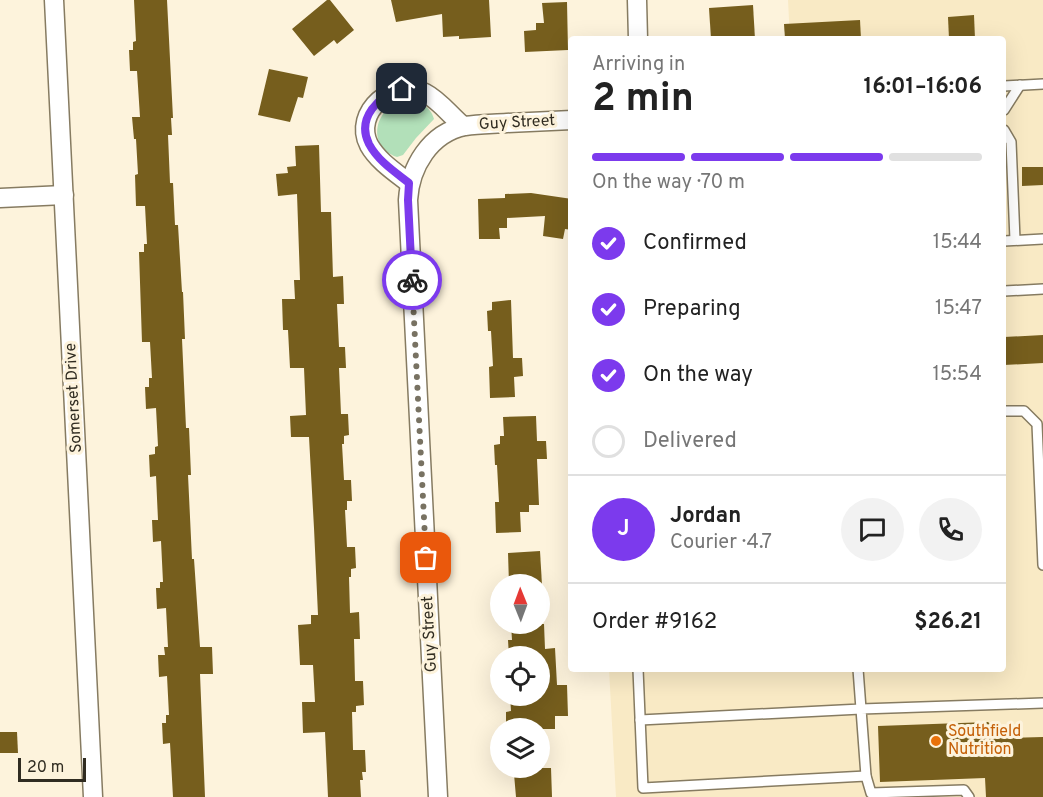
<!DOCTYPE html>
<meta charset="utf-8">
<style>
:root{--surface:#fff;--page:#f2f2f2;--text:#222;--muted:#767676;--line:#e0e0e0;--accent:#7c3aed}
body{margin:0;font-family:Overpass,sans-serif;background:var(--page);color:var(--text);height:100vh;display:flex;flex-direction:column;font-size:22px;white-space:nowrap}
*{box-sizing:border-box;margin:0}
p{font-size:20px;color:var(--muted)}
.icon{flex:none;width:33px;height:33px;fill:none;stroke:currentColor;stroke-width:2;stroke-linecap:round;stroke-linejoin:round}
.map{position:relative;flex:1;overflow:hidden}
.side{position:absolute;left:568px;top:36px;width:438px;height:636px;display:flex;flex-direction:column;background:var(--surface);border-radius:6px;box-shadow:0 6px 24px #0002}
.side>*{flex:none}
.needle{width:39px;rotate:359deg}
.fabs{position:absolute;left:490px;top:574px;display:grid;gap:12px}
.fabs a{display:grid;place-items:center;width:60px;height:60px;border-radius:50%;background:var(--surface);box-shadow:0 6px 24px #0002;font-size:30px}
.scale{position:absolute;left:18px;bottom:15px;width:68px;box-sizing:border-box;padding-left:6px;border:3px solid #302c21;border-top:0;font-size:16px;line-height:21px;white-space:nowrap;color:#302c21;-webkit-text-stroke:4px #fdf3dc;paint-order:stroke}
.pin{position:absolute;display:grid;place-items:center;width:51px;height:51px;color:#fff;margin:-26px;border-radius:12px;box-shadow:0 3px 9px #0006}
.courier{position:absolute;display:grid;place-items:center;width:60px;height:60px;margin:-30px;border:4px solid #7c3aed;border-radius:50%;background:#fff;color:#222;box-shadow:0 2px 8px #0007}
.headline em{font-style:normal;font-weight:700}
.headline div{display:flex;flex-direction:column-reverse}
.headline{display:flex;align-items:center;justify-content:space-between;height:102px;padding:0 24px}
h1{font-size:39px;font-weight:700;line-height:45px}
.bar{display:grid;grid-template-columns:repeat(4,1fr);gap:9px 6px;align-content:center;height:72px;padding:0 24px}
.bar i{height:8px;border-radius:4px;background:var(--line)}
.bar .current{background:var(--accent)}
.bar p{grid-column:span 4}
.line{display:flex;align-items:center;gap:15px;padding:0 24px;border-top:2px solid var(--line)}
.line div{flex:1}
.round{display:grid;place-items:center;flex:none;width:63px;height:63px;border-radius:32px;background:var(--page)}
ol{padding:0 24px;list-style:none}
li{display:flex;align-items:center;gap:18px;height:66px}
li p{margin-inline-start:auto}
li .icon{padding:6px;border-radius:50%;background:var(--accent);color:#fff;stroke-width:4}
li:last-child{color:var(--muted)}
li i{width:33px;height:33px;border:3px solid var(--line);border-radius:50%}
.map>svg:first-child{display:block}
</style>
<div class="map">
<svg width="1043" height="797" viewBox="0 0 1043 797">
<rect width="100%" height="100%" fill="#fdf3dc"/>
<!-- built -->
<polygon fill="#f9eac5" points="788,0 1043,0 1043,797 616,797 609,669 1004,669 1004,39 790,39"/>
<!-- green -->
<path fill="#b2e0b9" d="M405,100c13,1 26,6 29,19l-18,19 -13,17 -6,2c-32,-11 -22,-51 8,-57z"/>
<!-- building -->
<g fill="#765e1d">
<polygon points="134,0 167,0 173,118 171,118 172,135 168,135 170,183 173,183 175,225 178,225 182,292 183,292 185,339 182,339 186,428 189,428 191,475 188,475 192,559 194,559 200,647 212,647 213,674 200,674 205,797 173,797 170,743 163,744 162,723 166,723 166,715 169,715 167,676 159,677 158,655 165,655 164,647 168,647 166,608 157,609 156,588 160,588 160,582 163,582 161,541 153,542 152,520 158,520 156,476 150,477 149,455 155,454 155,447 158,446 156,408 146,409 145,387 149,387 149,378 152,378 150,342 142,342 139,252 144,252 144,244 147,244 145,206 136,206 135,175 138,174 136,139 134,139 132,117 140,117 137,71 130,71 129,50 133,50 133,42 136,41"/>
<polygon points="327,0 330,0 354,30 337,44 334,40 314,56 292,29"/>
<polygon points="391,0 489,0 491,37 459,39 459,36 443,37 442,14 396,22"/>
<polygon points="567,2 568,50 525,52 524,31 536,30 536,23 544,23 542,3"/>
<polygon points="753,5 755,39 711,39 709,8"/>
<polygon points="974,15 975,39 949,39 948,17"/>
<polygon points="860,20 861,39 785,39 784,24"/>
<polygon points="269,69 308,77 303,98 298,97 290,122 258,115"/>
<polygon points="319,145 321,212 331,212 333,277 343,276 344,304 337,304 339,347 345,347 346,368 339,368 341,414 348,414 349,435 344,436 344,444 342,444 344,480 351,480 352,501 347,501 347,510 345,510 347,547 355,547 356,568 351,569 351,577 349,577 350,613 359,612 360,639 354,639 355,681 363,681 364,705 356,706 356,712 352,712 353,750 365,750 366,772 362,772 363,780 360,780 361,797 328,797 325,732 303,733 302,702 315,702 313,665 300,665 298,625 311,624 311,615 318,615 314,528 309,437 291,437 290,416 306,415 304,368 290,368 288,330 283,330 282,299 295,299 294,280 300,280 297,194 278,196 276,174 288,173 287,167 296,166 295,146"/>
<polygon points="1022,167 1043,167 1043,185 1022,186"/>
<polygon points="531,193 572,199 572,230 565,229 563,239 543,236 545,216 507,218 507,228 499,228 500,239 479,239 478,199 505,198 505,194"/>
<polygon points="511,300 513,358 522,358 523,376 514,377 515,397 490,398 489,367 493,366 491,331 488,331 487,311 492,310 492,302"/>
<polygon points="1043,335 1043,363 1004,365 1004,337"/>
<polygon points="536,416 537,441 546,441 547,459 537,459 539,505 529,505 529,512 520,512 521,532 496,533 495,502 499,502 497,465 495,465 494,445 500,444 500,436 504,436 503,417"/>
<polygon points="540,551 542,585 509,585 508,553"/>
<polygon points="511,624 544,624 545,649 555,648 557,685 567,685 568,716 555,716 555,729 506,729 506,712 511,711 510,696 540,696 540,657 509,657 508,640 512,640"/>
<polygon points="988,722 1006,738 1043,737 1043,797 986,797 985,778 880,782 878,726"/>
<polygon points="0,732 17,732 18,753 0,753"/>
<polygon points="518,768 551,768 552,797 516,797 514,774 518,774"/>
</g>
<g fill="none" stroke-linecap="round" stroke-linejoin="round">
<!-- lane casing -->
<g stroke="#867b61" stroke-width="12">
<g id="lane">
<polyline points="1004,86 1043,84"/>
<polyline points="1004,110 1020,85"/>
<polyline points="1004,130 1011,142 1015,240"/>
<polyline points="1004,241 1043,239"/>
<polyline points="1004,291 1043,289"/>
<polyline points="1004,411 1024,411 1037,424 1043,565"/>
<polyline points="638,669 643,788 866,776"/>
<polyline points="640,720 861,709 858,669"/>
<polyline points="969,797 964,790 871,793 866,776 861,709 1043,703"/>
</g>
</g>
<!-- street casing -->
<g stroke="#867b61" stroke-width="21">
<g id="street">
<polyline points="54,0 93,797"/>
<polyline points="637,0 638,39"/>
<path d="M409,183c-14,-11 -31,-22 -40,-38 -17,-33 25,-68 56,-52 14,7 26,23 38,33"/>
<polyline points="0,198 64,195"/>
<path d="M438,797l-30,-597c2,-33 22,-67 57,-74 14,-2 28,-2 42,-3 21,-1 43,-2 65,-3"/>
</g>
</g>
<!-- lane -->
<use href="#lane" stroke="#fff" stroke-width="9"/>
<!-- street -->
<use href="#street" stroke="#fff" stroke-width="18"/>
</g>
<g fill="none" stroke-linecap="round" stroke-linejoin="round">
<!-- done -->
<polyline stroke="#787262" stroke-width="6" stroke-dasharray="0 10.8" points="412,280 426,558"/>
<!-- route -->
<path stroke="#7c3aed" stroke-width="8" d="M402,89c-23,6 -46,29 -33,55 9,17 26,28 40,39l-1,17 4,80"/>
</g>
<!-- markers -->
<circle fill="#e8710a" stroke="#fdf3dc" stroke-width="2" cx="936" cy="741" r="6"/>
<g text-anchor="middle" dominant-baseline="central" stroke-width="6" stroke-linejoin="round" paint-order="stroke">
<!-- street labels -->
<g font-size="16" fill="#302c21" stroke="#fdf3dc">
<text transform="translate(517 123) rotate(-3)">Guy Street</text>
<text transform="translate(74 398) rotate(-93)">Somerset Drive</text>
<text transform="translate(430 634) rotate(-93)">Guy Street</text>
</g>
<!-- food labels -->
<g font-size="16" fill="#c56008" stroke="#fdf3dc" text-anchor="start">
<text x="948" y="732">Southfield<tspan x="948" dy="18">Nutrition</tspan></text>
</g>
</g>
</svg>
<div class="fabs">
<a><svg class="needle" viewBox="-14 -14 28 28"><path d="M0-13l5 13h-10z" fill="#e53935"/><path d="M0 13l5-13h-10z" fill="#767676"/></svg></a>
<a><svg class="icon" aria-label="locate" viewBox="0 0 24 24"><circle cx="12" cy="12" r="6"/><path d="M12 2v4M12 18v4M2 12h4M18 12h4"/></svg></a>
<a><svg class="icon" aria-label="layers" viewBox="0 0 24 24"><path d="M12 4l9 5-9 5-9-5zM3 14l9 5 9-5"/></svg></a>
</div>
<div class="scale">20 m</div>
<div class="pin" style="left:426px;top:558px;background:#ea580c"><svg class="icon" aria-label="bag" viewBox="0 0 24 24"><path d="M5 8h14l-1 12H6zM9 8a3 3 0 0 1 6 0"/></svg></div>
<div class="pin" style="left:402px;top:89px;background:#1f2937"><svg class="icon" aria-label="home" viewBox="0 0 24 24"><path d="M3 11l9-7 9 7M6 9v11h12V9"/></svg></div>
<div class="courier" style="left:412px;top:280px"><svg class="icon" aria-label="bike" viewBox="0 0 24 24"><circle cx="6" cy="16" r="4"/><circle cx="18" cy="16" r="4"/><path d="M6 16l4-8h5l3 8M10 8l3 8H6M13 5h3"/></svg></div>
<section class="side">
<div class="headline"><div><h1>2 min</h1><p>Arriving in</p></div><em>16:01–16:06</em></div>
<div class="bar"><i class="current"></i><i class="current"></i><i class="current"></i><i></i><p>On the way · 70 m</p></div>
<ol>
<li><svg class="icon" aria-label="check" viewBox="0 0 24 24"><path d="M5 12l5 5 9-10"/></svg>Confirmed<p>15:44</p></li>
<li><svg class="icon" aria-label="check" viewBox="0 0 24 24"><path d="M5 12l5 5 9-10"/></svg>Preparing<p>15:47</p></li>
<li><svg class="icon" aria-label="check" viewBox="0 0 24 24"><path d="M5 12l5 5 9-10"/></svg>On the way<p>15:54</p></li>
<li><i></i>Delivered</li>
</ol>
<div class="line" style="height:108px"><b class="round" style="background:var(--accent);color:#fff">J</b><div><b>Jordan</b><p>Courier · 4.7</p></div><a class="round"><svg class="icon" aria-label="chat" viewBox="0 0 24 24"><path d="M4 5h16v11H9l-5 4z"/></svg></a><a class="round"><svg class="icon" aria-label="phone" viewBox="0 0 24 24"><path d="M5 4h4l2 5-3 2q2 4 5 5l2-3 5 2v4C11 20 4 13 5 4z"/></svg></a></div>
<div class="line" style="height:78px"><div>Order #9162</div><b>$26.21</b></div>
</section>
</div>
